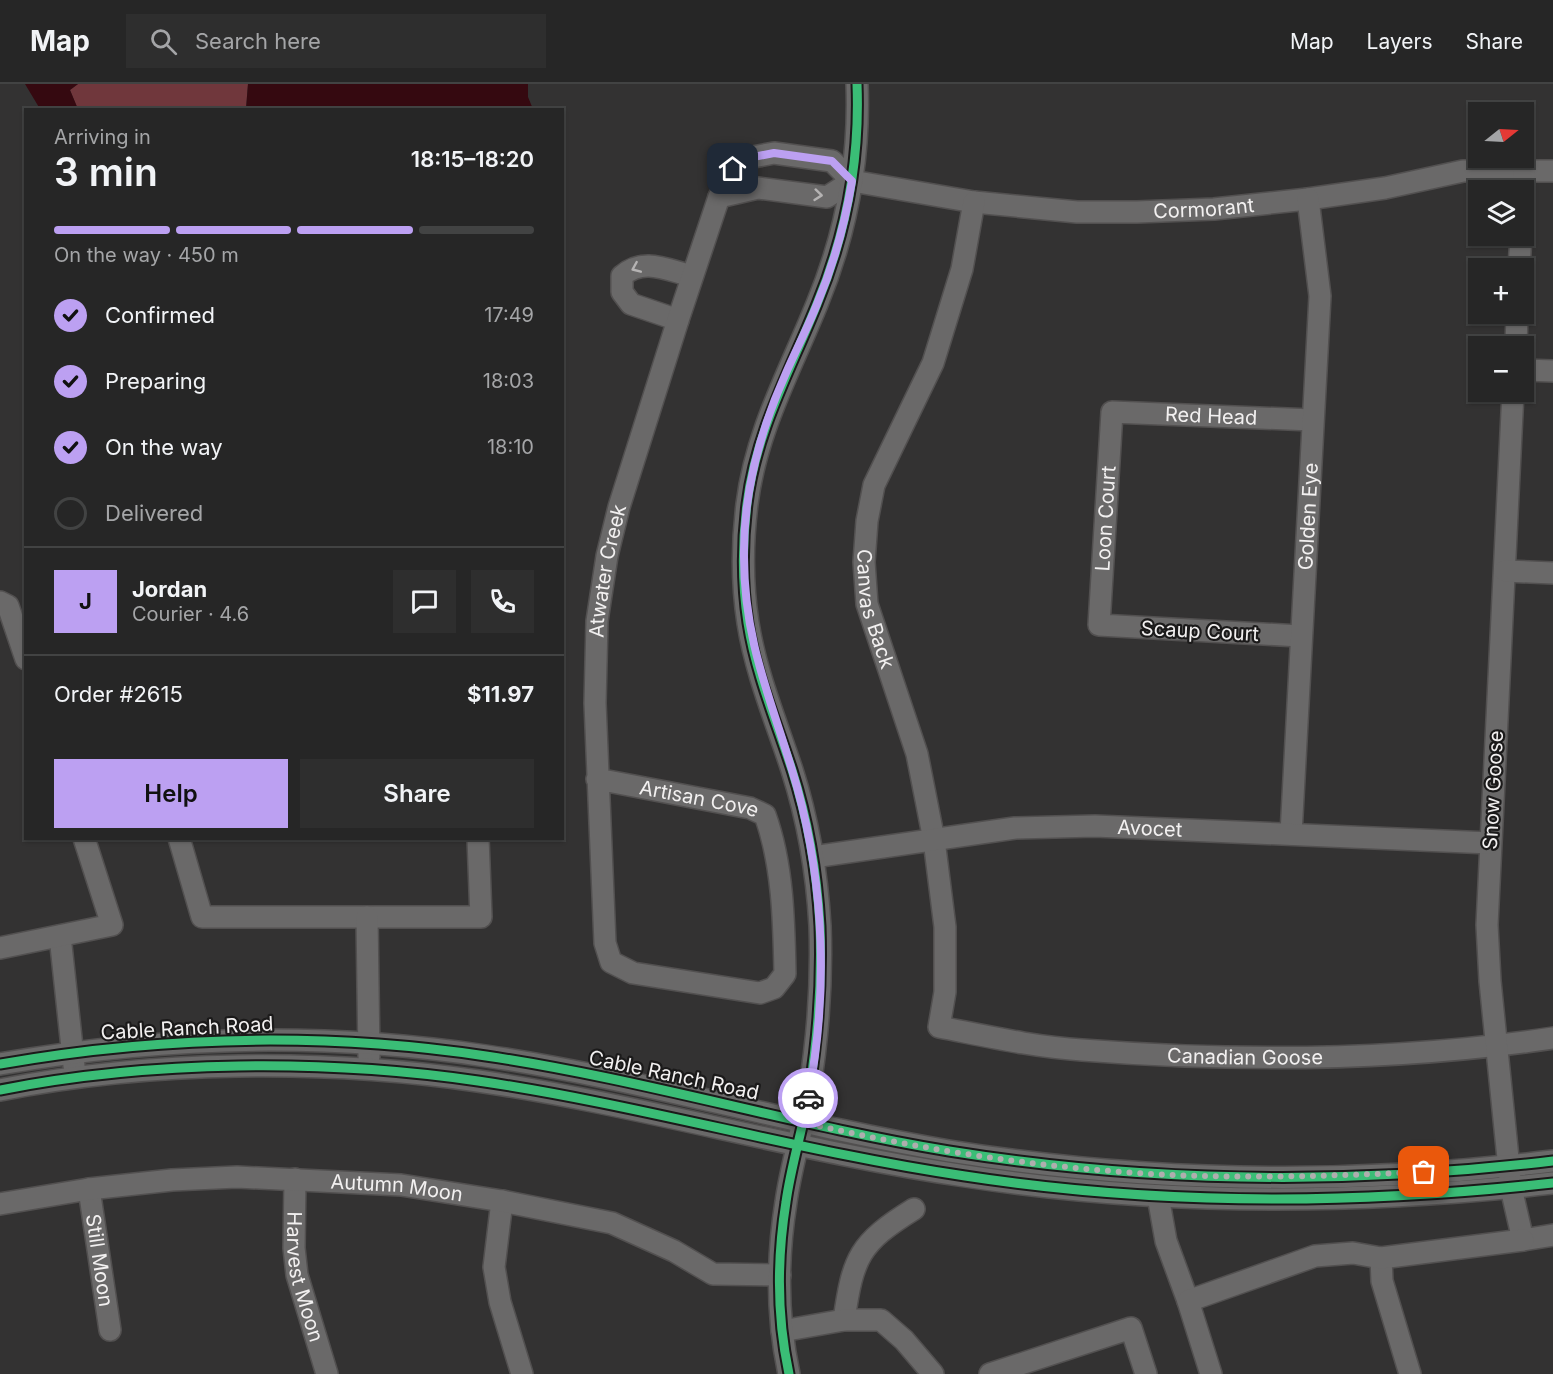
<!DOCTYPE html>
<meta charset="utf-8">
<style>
:root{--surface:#262626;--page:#2e2e2e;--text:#f1f3f6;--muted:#a4a5a7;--line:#424343;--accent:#bca0f2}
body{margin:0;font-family:Inter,sans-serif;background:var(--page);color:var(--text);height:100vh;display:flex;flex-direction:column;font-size:22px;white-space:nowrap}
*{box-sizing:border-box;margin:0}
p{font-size:20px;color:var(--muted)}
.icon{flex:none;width:33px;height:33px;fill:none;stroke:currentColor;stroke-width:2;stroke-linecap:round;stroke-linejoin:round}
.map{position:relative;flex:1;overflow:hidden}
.details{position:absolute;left:24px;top:24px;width:540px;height:732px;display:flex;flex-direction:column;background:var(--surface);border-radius:0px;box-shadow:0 2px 4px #0004,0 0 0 2px var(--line)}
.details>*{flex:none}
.needle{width:39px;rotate:72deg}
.tools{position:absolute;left:1468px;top:18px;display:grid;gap:12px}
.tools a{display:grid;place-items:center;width:66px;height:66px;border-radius:0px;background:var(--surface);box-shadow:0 2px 4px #0004,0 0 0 2px var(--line);font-size:30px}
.pin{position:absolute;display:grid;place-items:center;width:51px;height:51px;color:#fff;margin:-26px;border-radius:12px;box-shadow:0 3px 9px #0006}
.courier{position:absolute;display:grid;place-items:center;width:60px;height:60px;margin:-30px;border:4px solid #bca0f2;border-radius:50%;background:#fff;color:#222;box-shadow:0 2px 8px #0007}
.overview em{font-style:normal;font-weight:600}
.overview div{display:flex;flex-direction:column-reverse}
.overview{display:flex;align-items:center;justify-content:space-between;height:102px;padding:0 30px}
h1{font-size:39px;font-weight:600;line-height:45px}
.bar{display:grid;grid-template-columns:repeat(4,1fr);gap:9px 6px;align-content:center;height:72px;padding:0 30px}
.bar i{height:8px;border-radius:4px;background:var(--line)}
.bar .on{background:var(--accent)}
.bar p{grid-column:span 4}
.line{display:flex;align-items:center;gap:15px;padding:0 30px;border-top:2px solid var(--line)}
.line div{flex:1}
.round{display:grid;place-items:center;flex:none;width:63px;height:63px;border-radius:0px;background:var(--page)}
ol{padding:0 30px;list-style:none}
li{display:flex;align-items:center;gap:18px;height:66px}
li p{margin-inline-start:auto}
li .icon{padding:6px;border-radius:50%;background:var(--accent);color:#111;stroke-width:4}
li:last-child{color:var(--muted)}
li i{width:33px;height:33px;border:3px solid var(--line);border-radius:50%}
.cta{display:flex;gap:12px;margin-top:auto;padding:12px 30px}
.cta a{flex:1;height:69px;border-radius:0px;background:var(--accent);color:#111;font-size:24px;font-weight:600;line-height:69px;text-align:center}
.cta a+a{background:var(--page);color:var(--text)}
header{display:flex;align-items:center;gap:36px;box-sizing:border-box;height:84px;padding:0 30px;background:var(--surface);border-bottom:2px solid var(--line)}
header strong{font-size:28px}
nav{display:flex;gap:33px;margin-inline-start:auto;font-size:21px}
.search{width:420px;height:54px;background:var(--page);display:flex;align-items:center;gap:15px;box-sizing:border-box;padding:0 21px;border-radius:0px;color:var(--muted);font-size:22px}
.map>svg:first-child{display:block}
</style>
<header>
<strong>Map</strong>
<div class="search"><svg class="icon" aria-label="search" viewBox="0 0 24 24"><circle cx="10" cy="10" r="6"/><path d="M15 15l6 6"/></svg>Search here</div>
<nav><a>Map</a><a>Layers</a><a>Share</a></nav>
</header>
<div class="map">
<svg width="1553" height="1290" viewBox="0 0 1553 1290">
<rect width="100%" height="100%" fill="#333232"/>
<!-- green -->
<polygon fill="#70373c" points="78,0 248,0 246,25 78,26 70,6"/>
<!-- water -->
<g fill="#350910">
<polygon points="25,0 78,0 70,6 78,25 40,25"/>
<polygon points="248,0 528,0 528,13 533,25 246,25"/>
</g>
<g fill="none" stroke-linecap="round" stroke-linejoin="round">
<!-- minor casing -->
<g stroke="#525050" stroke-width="24">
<g id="minor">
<path id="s1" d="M852,97l122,21 103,10h60l77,-3 94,-10 77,-11 78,-17h90"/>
<polyline points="1523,106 1524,86"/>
<polyline points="719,113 758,104 827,113 852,97"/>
<path id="s2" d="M974,118l-12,67 -29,94 -59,122 -7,36 -3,41 3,42 50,150 17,86 11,87v65l-6,35c47,9 95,20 143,23 156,12 316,11 471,-12"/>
<polyline points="1519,184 1521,152"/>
<path d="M678,236l-47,-16 -9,-12v-16c21,-19 45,-6 70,0"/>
<polyline points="1516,262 1517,230"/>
<polyline points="1524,286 1553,287"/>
<polyline points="1513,308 1487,841 1490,897 1511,1104 1523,1156 1553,1151"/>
<polyline points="1505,487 1553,489"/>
<polyline points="0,518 8,522 26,575"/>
<path id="s3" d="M1300,552l-201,-11 13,-213 200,8"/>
<path id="s4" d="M597,695l153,29 15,7c18,50 19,107 20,159l-11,14 -14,5 -127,-20 -22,-11 -6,-19 -10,-240 2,-82 10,-65 12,-49 59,-187 41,-123 14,-28 15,-11 26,-5 58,8 20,20"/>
<path id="s5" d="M1291,750l29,-538 -12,-97"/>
<polyline points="179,754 202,833 481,833 478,754"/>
<path id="s6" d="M813,773l202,-29 80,-2 395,17"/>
<polyline points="367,833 369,973"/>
<polyline points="60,852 74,982"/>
<polyline points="0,864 112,841 84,754"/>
<path d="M0,980c160,-28 325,-32 486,-8 156,23 307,69 463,95 199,32 404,34 604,10"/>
<path d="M0,1006c151,-30 326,-31 478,-9 164,24 323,71 487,95 195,30 392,29 588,7"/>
<path id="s7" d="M295,1095l-1,69 3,27 30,99"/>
<path id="s8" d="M89,1105l21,141"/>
<polyline points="1158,1112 1166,1157 1188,1217"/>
<polyline points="502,1117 494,1183 500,1218 522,1290"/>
<path id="s9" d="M0,1120l89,-15 83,-9 65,-3 164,8 101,16 110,22 62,28 39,23 67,1"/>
<polyline points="1381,1174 1382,1197 1410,1290"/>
<path d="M844,1236c9,-63 15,-77 70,-111"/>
<polyline points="782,1247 844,1236 881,1236 904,1256 933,1290"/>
<path d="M789,1290c-12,-56 -12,-116 -3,-172 5,-37 17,-73 23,-110 9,-55 13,-111 11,-166 -3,-53 -12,-106 -28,-156 -16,-49 -36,-96 -44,-147 -6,-39 -6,-79 -1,-119 9,-73 43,-133 70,-200 29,-70 43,-144 40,-220"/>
<polyline points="990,1290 1131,1244 1146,1290"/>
<polyline points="1211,1290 1188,1217 1315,1172 1353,1169 1381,1174 1523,1156"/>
</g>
</g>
<!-- minor -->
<use href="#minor" stroke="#6a6969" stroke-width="21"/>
<!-- cycleway casing -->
<g stroke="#1b1a1a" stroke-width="13">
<g id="cycleway">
<path d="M0,980c160,-28 325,-32 486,-8 156,23 307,69 463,95 199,32 404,34 604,10"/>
<path d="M0,1006c151,-30 326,-31 478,-9 164,24 323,71 487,95 195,30 392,29 588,7"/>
<path d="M789,1290c-12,-56 -12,-116 -3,-172 5,-37 17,-73 23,-110 9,-55 13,-111 11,-166 -3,-53 -12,-106 -28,-156 -16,-49 -36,-96 -44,-147 -6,-39 -6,-79 -1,-119 9,-73 43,-133 70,-200 29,-70 43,-144 40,-220"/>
</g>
</g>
<!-- cycleway -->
<use href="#cycleway" stroke="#3abd76" stroke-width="9"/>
</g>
<!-- one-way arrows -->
<defs><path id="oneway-chevron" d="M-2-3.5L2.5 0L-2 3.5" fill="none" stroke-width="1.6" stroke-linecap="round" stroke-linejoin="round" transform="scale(1.5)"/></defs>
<g stroke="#b5b3b3">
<use href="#oneway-chevron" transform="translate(818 111) rotate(6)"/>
<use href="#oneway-chevron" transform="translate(636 184) rotate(157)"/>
</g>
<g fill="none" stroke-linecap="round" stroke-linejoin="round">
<!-- done -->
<path stroke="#afaeae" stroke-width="6" stroke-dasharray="0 10.8" d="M808,1014l-6,24c115,27 233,45 350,52 91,5 181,2 272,-2"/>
<!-- route -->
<path stroke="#bca0f2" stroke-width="8" d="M733,85l15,-11 26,-5 58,8 20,20c-7,42 -18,83 -35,123 -9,23 -21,46 -31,69 -26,58 -43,120 -42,184 0,89 30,148 53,230 28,101 31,209 11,311"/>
</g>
<g text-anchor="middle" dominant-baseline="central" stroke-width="4.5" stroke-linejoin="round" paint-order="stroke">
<!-- street labels -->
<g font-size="20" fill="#f2f0f0" stroke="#1b1a1a">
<text stroke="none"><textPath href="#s1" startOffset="354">Cormorant</textPath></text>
<text stroke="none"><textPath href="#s3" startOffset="514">Red Head</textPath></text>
<text stroke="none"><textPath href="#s5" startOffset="318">Golden Eye</textPath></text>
<text stroke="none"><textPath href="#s3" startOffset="308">Loon Court</textPath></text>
<text stroke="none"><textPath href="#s4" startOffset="912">Atwater Creek</textPath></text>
<text stroke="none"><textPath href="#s2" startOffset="428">Canvas Back</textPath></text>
<text transform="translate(1200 547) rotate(3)">Scaup Court</text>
<text transform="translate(1493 706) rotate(-87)">Snow Goose</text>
<text stroke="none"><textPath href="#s4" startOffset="104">Artisan Cove</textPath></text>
<text stroke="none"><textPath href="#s6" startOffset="339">Avocet</textPath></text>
<text transform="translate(187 944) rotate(-3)">Cable Ranch Road</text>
<text stroke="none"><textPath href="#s2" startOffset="1164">Canadian Goose</textPath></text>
<text transform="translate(674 991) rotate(12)">Cable Ranch Road</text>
<text stroke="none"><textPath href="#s9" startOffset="399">Autumn Moon</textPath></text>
<text stroke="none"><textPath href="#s8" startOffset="72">Still Moon</textPath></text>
<text stroke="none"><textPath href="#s7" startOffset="99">Harvest Moon</textPath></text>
</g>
</g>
</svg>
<div class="tools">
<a><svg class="needle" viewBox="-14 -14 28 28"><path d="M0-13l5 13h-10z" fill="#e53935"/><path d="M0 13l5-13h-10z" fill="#a4a5a7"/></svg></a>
<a><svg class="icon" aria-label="layers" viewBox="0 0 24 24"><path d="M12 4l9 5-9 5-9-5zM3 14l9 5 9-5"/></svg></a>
<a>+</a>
<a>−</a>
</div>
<div class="pin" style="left:1424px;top:1088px;background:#ea580c"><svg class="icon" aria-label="bag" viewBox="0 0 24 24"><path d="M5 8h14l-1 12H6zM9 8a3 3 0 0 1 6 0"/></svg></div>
<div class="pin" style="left:733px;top:85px;background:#1f2937"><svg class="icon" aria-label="home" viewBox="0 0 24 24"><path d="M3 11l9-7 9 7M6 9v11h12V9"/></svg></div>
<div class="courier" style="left:808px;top:1014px"><svg class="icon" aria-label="car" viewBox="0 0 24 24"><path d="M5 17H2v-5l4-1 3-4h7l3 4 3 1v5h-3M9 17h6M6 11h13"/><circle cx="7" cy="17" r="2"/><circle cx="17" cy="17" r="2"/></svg></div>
<section class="details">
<div class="overview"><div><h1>3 min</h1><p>Arriving in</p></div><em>18:15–18:20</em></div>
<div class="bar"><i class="on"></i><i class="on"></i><i class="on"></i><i></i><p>On the way · 450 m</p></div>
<ol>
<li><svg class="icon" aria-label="check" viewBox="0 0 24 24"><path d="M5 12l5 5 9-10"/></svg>Confirmed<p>17:49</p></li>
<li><svg class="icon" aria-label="check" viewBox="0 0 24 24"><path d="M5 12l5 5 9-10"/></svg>Preparing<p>18:03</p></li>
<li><svg class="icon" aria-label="check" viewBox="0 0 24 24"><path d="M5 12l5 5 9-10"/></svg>On the way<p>18:10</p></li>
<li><i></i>Delivered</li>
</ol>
<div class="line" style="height:108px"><b class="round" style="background:var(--accent);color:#111">J</b><div><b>Jordan</b><p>Courier · 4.6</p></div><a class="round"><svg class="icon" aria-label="chat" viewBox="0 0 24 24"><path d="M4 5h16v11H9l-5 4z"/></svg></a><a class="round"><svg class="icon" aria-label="phone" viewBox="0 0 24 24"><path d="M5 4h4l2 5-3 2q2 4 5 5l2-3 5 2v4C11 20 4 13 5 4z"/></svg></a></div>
<div class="line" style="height:78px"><div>Order #2615</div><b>$11.97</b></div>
<div class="cta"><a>Help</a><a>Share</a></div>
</section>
</div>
